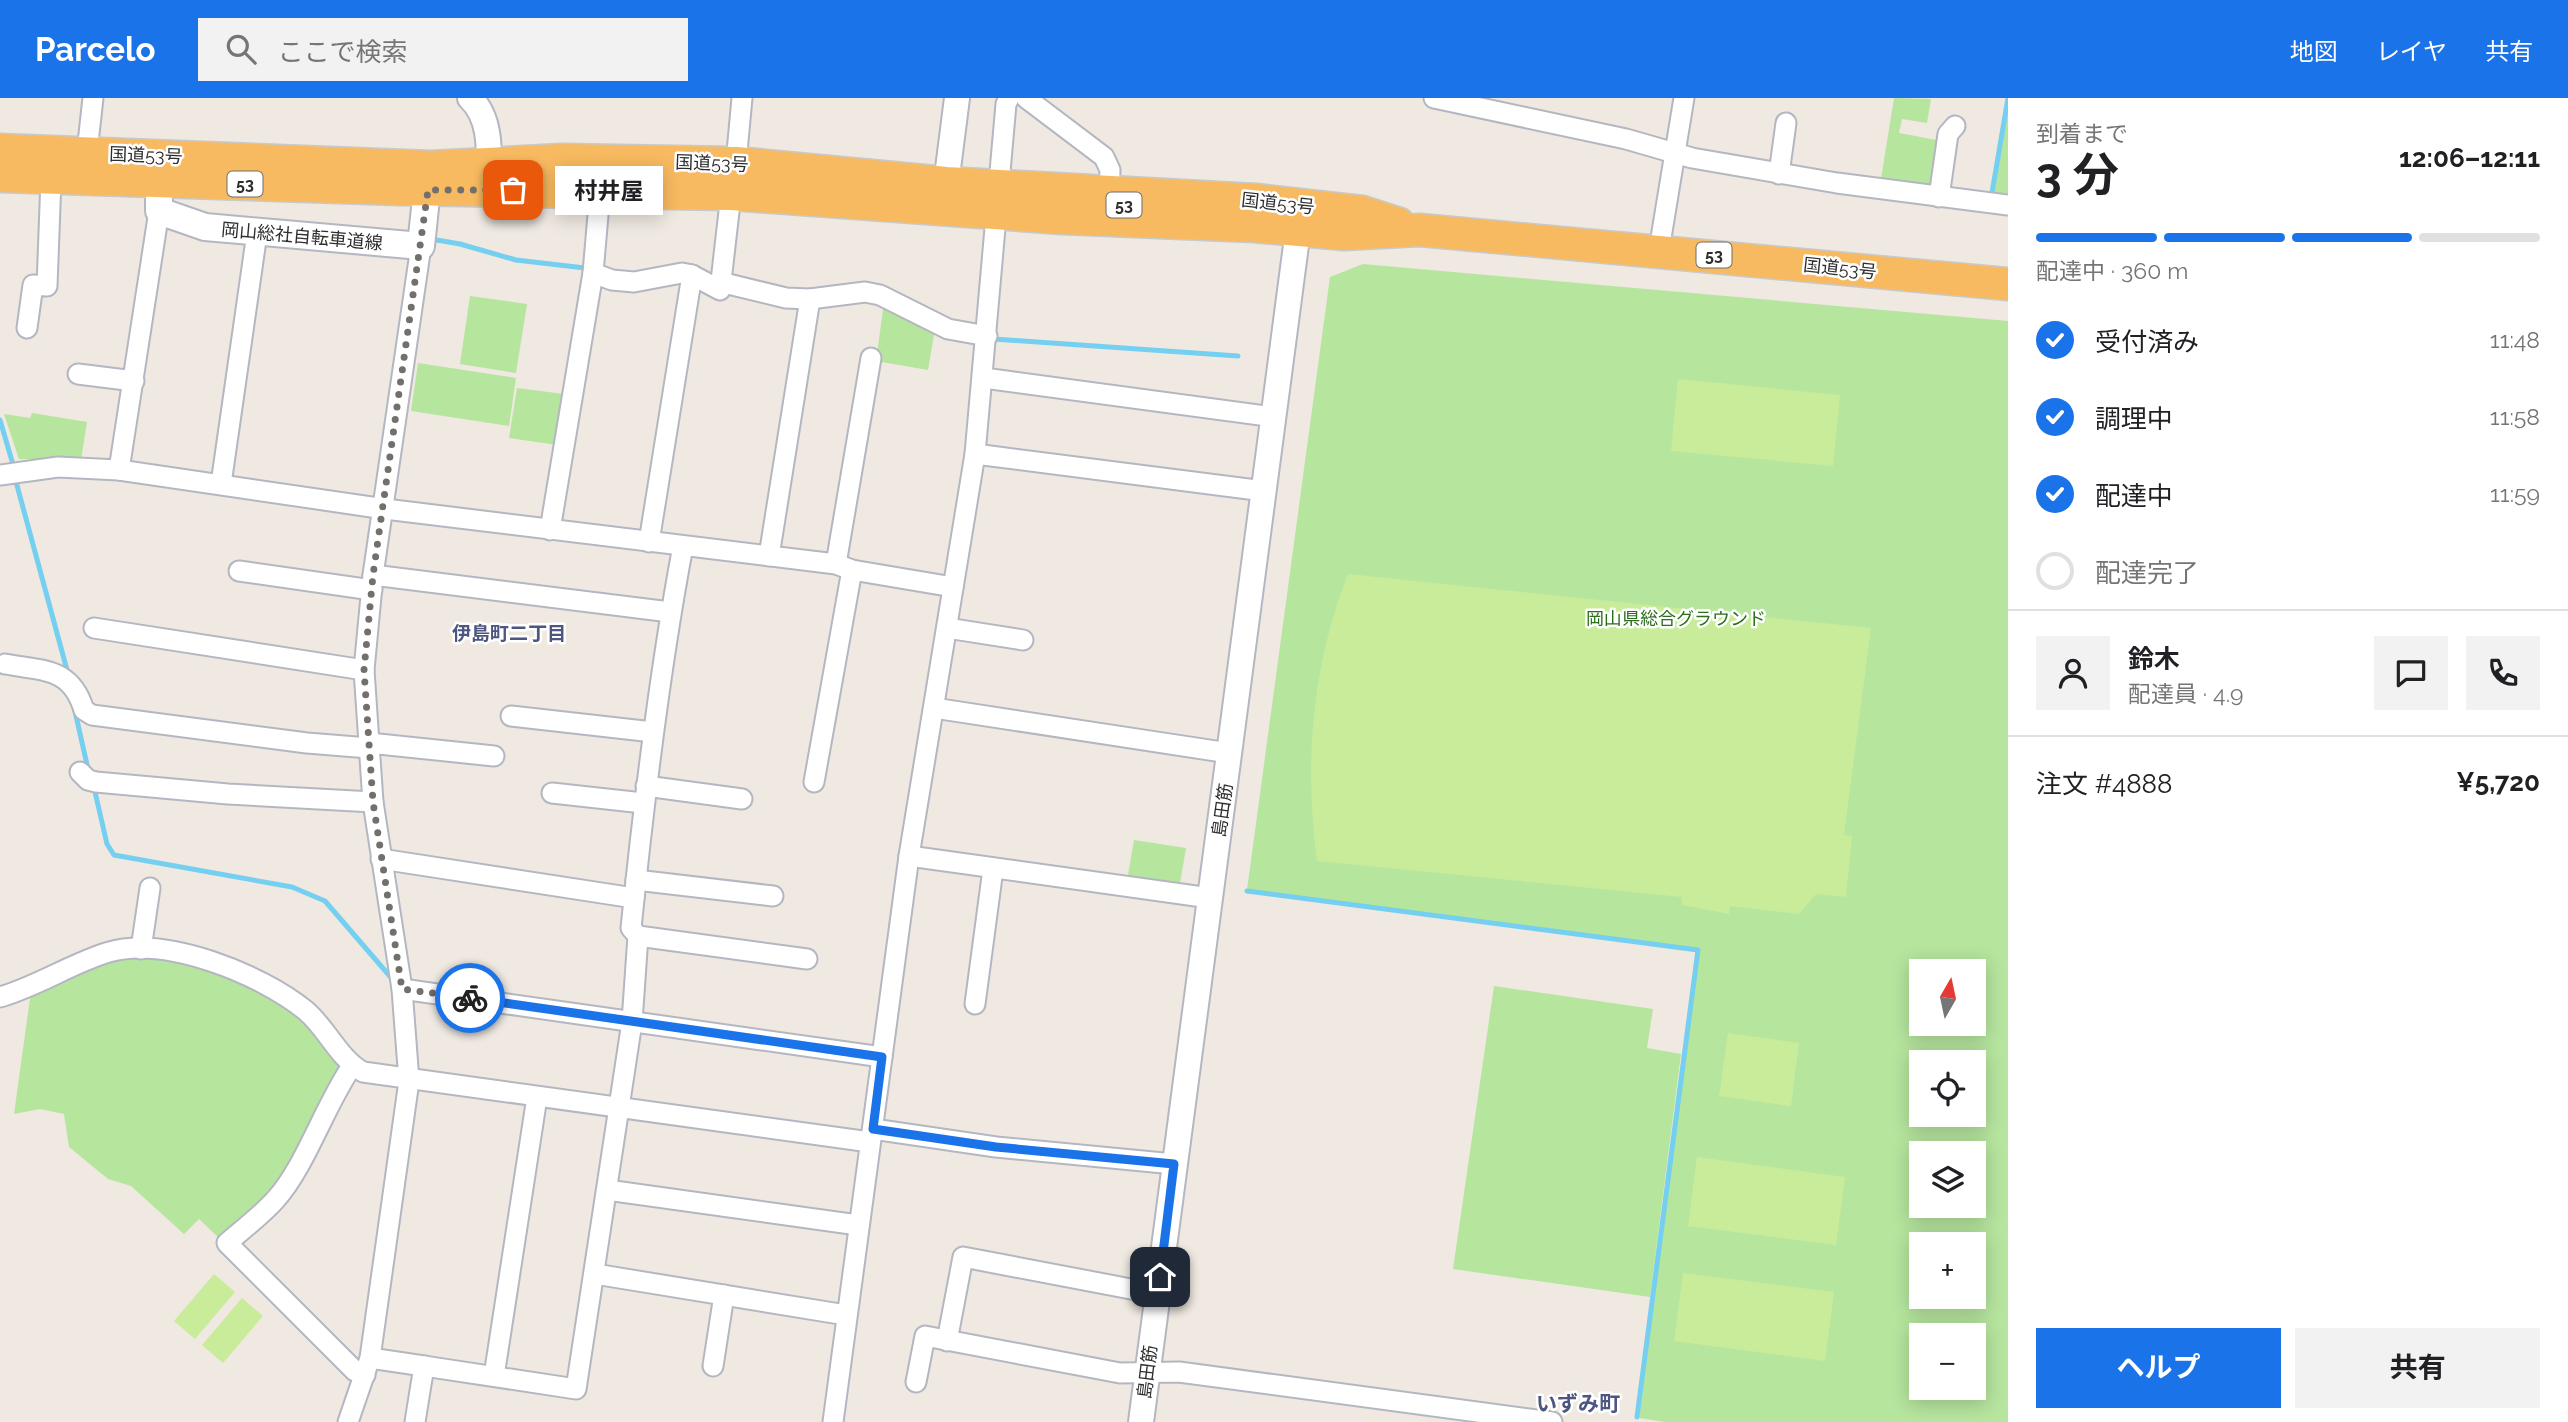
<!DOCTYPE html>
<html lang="ja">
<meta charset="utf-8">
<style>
:root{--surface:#fff;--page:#f2f2f2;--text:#202124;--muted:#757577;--line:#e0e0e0;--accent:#1a73e8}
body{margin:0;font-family:Raleway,"Noto Sans JP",sans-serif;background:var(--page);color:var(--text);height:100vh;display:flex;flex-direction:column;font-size:26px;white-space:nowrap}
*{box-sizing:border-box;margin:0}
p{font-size:23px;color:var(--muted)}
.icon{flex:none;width:38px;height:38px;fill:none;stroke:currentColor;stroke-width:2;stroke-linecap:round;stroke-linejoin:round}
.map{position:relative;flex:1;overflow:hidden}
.drawer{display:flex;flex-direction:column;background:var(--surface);width:560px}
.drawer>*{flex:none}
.needle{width:46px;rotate:9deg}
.tools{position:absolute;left:1909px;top:861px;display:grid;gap:14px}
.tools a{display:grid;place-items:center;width:77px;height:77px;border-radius:0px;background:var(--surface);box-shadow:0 4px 18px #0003;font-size:35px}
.pin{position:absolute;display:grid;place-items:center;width:60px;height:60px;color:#fff;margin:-30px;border-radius:14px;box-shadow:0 4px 10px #0006}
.courier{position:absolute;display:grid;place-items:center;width:70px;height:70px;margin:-35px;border:5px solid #1a73e8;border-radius:50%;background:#fff;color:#222;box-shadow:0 2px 9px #0007}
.bubble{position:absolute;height:49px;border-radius:0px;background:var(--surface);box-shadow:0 4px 18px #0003;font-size:23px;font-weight:700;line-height:49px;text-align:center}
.headline em{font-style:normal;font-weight:700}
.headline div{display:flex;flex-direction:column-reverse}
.headline{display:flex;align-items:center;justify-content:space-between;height:119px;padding:0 28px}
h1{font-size:46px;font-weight:700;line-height:52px}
.bar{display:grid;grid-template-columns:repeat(4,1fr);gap:10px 7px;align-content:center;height:84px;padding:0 28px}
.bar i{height:9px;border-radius:5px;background:var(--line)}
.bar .current{background:var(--accent)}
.bar p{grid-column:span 4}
.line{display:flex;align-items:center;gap:18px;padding:0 28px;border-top:2px solid var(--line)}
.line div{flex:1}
.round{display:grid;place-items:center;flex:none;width:74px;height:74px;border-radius:0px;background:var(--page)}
ol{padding:0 28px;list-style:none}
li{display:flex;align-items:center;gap:21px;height:77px}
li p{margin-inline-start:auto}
li .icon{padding:7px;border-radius:50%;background:var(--accent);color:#fff;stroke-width:4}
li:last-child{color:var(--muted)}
li i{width:38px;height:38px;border:4px solid var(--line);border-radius:50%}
.button{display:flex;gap:14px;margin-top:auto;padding:14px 28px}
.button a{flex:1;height:80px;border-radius:0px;background:var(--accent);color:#fff;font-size:28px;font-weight:700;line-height:80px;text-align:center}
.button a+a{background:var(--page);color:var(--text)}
header{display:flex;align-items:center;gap:42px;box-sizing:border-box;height:98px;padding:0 35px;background:var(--accent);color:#fff}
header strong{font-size:33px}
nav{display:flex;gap:38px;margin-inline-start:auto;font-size:24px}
.search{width:490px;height:63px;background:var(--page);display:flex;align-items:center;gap:18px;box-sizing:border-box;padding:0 24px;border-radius:0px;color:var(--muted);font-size:26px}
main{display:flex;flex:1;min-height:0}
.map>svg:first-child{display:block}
</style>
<header>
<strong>Parcelo</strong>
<div class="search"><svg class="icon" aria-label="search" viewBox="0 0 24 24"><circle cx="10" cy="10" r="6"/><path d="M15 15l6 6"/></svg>ここで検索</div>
<nav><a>地図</a><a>レイヤ</a><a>共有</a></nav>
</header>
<main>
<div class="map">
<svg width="2008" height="1324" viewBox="0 0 2008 1324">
<rect width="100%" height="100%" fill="#efe9e1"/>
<!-- green -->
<g fill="#b6e59e" fill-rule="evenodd">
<polygon points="1894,0 1931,1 1927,25 1902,21 1899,35 1942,43 1934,95 1880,87"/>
<polygon points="2007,13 2008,13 2008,101 1994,99"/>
<path d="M1363,166l645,57v1101h-343l-26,-4 60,-469 -452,-59 83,-613zM1922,873h52v53h-52zM1922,964h52v53h-52zM1922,1055h52v53h-52zM1922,1146h52v53h-52zM1922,1237h52v53h-52z"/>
<polygon points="470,198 527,206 516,275 460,266"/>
<polygon points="884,204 935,231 928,272 876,263"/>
<polygon points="418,265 516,280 509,328 411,313"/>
<polygon points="517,290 564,296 557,347 509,340"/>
<polygon points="32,315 87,324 81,362 19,361 4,316 30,320"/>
<polygon points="1134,742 1186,750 1179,791 1127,783"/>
<path d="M134,857c54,6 116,19 160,56 18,15 33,39 48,57l-54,108 -67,64 -22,-21 -15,15 -53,-48 -23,-7 -39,-32 -5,-33 -24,-5 -26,5 17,-123 81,-33z"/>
<polygon points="1494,888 1653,911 1647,950 1681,956 1650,1199 1453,1171"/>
</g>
<!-- pitch -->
<g fill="#c9ec9a">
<polygon points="1678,281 1840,297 1833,368 1671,353"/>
<path d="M1348,476l523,54 -27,207 8,1 -6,61 -30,-3 -17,20 -69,-8 -1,8 -47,-9v-8l-365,-36c-13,-97 -5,-196 31,-287z"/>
<polygon points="1728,935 1799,945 1791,1008 1719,998"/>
<polygon points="1697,1059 1845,1079 1836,1147 1688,1128"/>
<polygon points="1683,1175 1834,1194 1825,1263 1674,1243"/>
<polygon points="214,1176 235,1194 195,1241 174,1223"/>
<polygon points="242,1200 263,1218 223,1265 202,1247"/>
</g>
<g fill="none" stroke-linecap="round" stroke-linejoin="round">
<!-- stream -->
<g stroke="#75cff0" stroke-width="5">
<polyline points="1991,101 2008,0"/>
<polyline points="431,141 460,146 516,162 585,170"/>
<polyline points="994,241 1238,258"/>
<polyline points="0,322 12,363"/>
<polyline points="15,380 67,572"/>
<polyline points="74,609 88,671"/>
<polyline points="95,694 107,746 114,757 292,789 325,803 394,883"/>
<polyline points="1247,793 1698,852 1637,1319"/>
</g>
<!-- minor casing -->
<g stroke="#b4b7c1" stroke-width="23">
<g id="minor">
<polyline points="1026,0 1104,59 1110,72 1109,102"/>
<polyline points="1434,0 1626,41 1692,60 1837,85 2008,107"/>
<polyline points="87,54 93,0"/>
<polyline points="736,65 742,0"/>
<polyline points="1779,76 1786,25"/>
<polyline points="1939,99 1948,36 1955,28"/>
<polyline points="1659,152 1684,0"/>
<polyline points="593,175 612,182 634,184 682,175 692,177 720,192 731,96"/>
<polyline points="720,184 786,200 810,201 865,194 880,197 948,231 987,238"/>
<polyline points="27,230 33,187 47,188 51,81"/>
<polyline points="78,276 134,283"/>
<polyline points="984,280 1274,319"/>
<polyline points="975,356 1264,393"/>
<polyline points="119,372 159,113"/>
<polyline points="0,377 58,369 119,372 385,411 836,466 852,472 953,489"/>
<polyline points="221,386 257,135"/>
<polyline points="550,432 593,175 600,94"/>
<polyline points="649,444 692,177"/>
<path d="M683,448c-24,127 -39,254 -52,382l7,8 169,23"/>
<polyline points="769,458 810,201"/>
<polyline points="836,466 871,260"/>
<polyline points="239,473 372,492"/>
<polyline points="373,477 670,514"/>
<polyline points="94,530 364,572"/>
<polyline points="947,530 1023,542"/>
<path d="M5,566c38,7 66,3 79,46l8,5 215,28 62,5"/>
<polyline points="934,610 1229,655"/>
<polyline points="511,618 653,634"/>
<polyline points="369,645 494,658"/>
<polyline points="80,674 88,682 96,684 228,696 373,704"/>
<polyline points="814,684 852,472"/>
<polyline points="646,688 742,701"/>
<polyline points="552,695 643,705"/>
<polyline points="909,758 1210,800"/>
<polyline points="381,761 634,800"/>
<polyline points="636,782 773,798"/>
<polyline points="141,851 150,790"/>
<polyline points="402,891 882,959"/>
<path d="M0,899c38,-11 72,-34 109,-45 58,-16 151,22 196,58 22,18 33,48 58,62l507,70"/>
<polyline points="975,906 993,771"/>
<path d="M352,968c-27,39 -47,101 -76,133 -14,16 -33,30 -49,44l128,128 10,4"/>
<polyline points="873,1031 996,1049 1174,1066"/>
<polyline points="607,1092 858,1127"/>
<polyline points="595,1176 846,1217"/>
<polyline points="947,1243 963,1159 1157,1196"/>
<polyline points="370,1260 424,1268"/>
<polyline points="713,1268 724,1197"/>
<polyline points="494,1278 537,999"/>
<polyline points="916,1284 925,1238 1120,1275 1179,1274 1552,1324"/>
<polyline points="348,1324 370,1260 409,983 402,891 373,704 364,572 373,477 421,148"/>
<polyline points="415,1324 424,1268 576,1291 632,924 638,838"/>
<polyline points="833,1324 909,758 975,356 1006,6 1009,0"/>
</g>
</g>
<!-- tertiary casing -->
<g stroke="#b4b7c1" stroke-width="28">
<g id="tertiary">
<path d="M470,0c22,20 19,56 19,83"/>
<polyline points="944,102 957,0"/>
<polyline points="1141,1324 1298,132 1306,117"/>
</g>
</g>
<!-- secondary casing -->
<g stroke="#b4b7c1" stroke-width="30">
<polyline id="secondary" points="159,102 159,113 205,129 421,148 425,110"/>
</g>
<!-- trunk casing -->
<g stroke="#c9c9c9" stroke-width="35">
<g id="trunk">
<polyline points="0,52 431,69 562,62 736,65 946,85 1256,102 1362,114 1399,126"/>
<polyline points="0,78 399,91 731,96 1062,120 1254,128 1344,136 1420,132 2008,186"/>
</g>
</g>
<!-- minor -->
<use href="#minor" stroke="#fff" stroke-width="19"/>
<!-- tertiary -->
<use href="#tertiary" stroke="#fff" stroke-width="24"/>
<!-- secondary -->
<use href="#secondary" stroke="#fff" stroke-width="26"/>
<!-- trunk -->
<use href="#trunk" stroke="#f8ba60" stroke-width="32"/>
</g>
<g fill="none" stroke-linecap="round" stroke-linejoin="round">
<!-- done -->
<polyline stroke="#726f6d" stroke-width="7" stroke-dasharray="0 12.6" points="470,900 402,891 373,704 364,572 373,477 428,92 513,92"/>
<!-- route -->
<polyline stroke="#1a73e8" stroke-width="9" points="470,900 882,959 873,1031 996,1049 1174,1066 1160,1179"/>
</g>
<g text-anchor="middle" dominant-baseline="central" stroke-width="5" stroke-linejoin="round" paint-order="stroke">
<!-- shield labels -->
<g fill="#fff" stroke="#6d6d6d" stroke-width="2">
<rect x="227.5" y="73.5" width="35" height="25" rx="5"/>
<rect x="1106.5" y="94.5" width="35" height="25" rx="5"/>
<rect x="1696.5" y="144.5" width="35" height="25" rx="5"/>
</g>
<g font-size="16" font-weight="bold" fill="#2e2e2e">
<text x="245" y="86">53</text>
<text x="1124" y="107">53</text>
<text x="1714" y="157">53</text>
</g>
<!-- street labels -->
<g font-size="18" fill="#2e2e2e" stroke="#fff">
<text transform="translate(146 57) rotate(2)">国道53号</text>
<text transform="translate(712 65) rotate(2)">国道53号</text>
<text transform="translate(1278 105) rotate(6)">国道53号</text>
<text transform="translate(302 138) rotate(5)">岡山総社自転車道線</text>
<text transform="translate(1840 170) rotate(6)">国道53号</text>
<text transform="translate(1222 712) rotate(-82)">島田筋</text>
<text transform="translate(1147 1274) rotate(-83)">島田筋</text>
</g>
<!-- park labels -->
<g font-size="18" fill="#2c6e1b" stroke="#fff">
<text x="1676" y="520">岡山県総合グラウンド</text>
</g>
<!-- neighbourhood labels -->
<g font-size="19" font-weight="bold" fill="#4d5680" stroke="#fff">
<text x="509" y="535">伊島町二丁目</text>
</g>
<!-- quarter labels -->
<g font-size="21" font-weight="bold" fill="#4d5680" stroke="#fff">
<text x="1578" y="1305">いずみ町</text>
</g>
</g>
</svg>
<div class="tools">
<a><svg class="needle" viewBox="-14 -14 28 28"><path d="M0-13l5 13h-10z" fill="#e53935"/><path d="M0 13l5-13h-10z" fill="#757577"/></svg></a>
<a><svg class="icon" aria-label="locate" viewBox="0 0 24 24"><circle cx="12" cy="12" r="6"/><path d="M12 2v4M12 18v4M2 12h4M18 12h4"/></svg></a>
<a><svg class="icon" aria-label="layers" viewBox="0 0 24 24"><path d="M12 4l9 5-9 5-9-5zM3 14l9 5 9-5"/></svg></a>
<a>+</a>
<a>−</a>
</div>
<div class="pin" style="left:513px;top:92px;background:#ea580c"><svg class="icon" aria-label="bag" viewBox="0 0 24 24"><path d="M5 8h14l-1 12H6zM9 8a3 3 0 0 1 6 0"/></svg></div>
<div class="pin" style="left:1160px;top:1179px;background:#1f2937"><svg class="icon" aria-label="home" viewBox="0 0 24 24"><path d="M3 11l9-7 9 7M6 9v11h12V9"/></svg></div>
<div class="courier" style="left:470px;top:900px"><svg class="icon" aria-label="bike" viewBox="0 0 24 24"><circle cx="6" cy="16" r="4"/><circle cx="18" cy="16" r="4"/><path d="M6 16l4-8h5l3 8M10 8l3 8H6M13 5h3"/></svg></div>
<div class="bubble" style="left:555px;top:68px;width:108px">村井屋</div>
</div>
<section class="drawer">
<div class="headline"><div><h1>3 分</h1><p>到着まで</p></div><em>12:06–12:11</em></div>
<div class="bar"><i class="current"></i><i class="current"></i><i class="current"></i><i></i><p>配達中 · 360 m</p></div>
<ol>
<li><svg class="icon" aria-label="check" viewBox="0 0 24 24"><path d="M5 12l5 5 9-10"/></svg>受付済み<p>11:48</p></li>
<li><svg class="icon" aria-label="check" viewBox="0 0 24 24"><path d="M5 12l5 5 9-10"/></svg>調理中<p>11:58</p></li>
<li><svg class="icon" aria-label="check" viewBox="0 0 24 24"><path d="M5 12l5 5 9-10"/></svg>配達中<p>11:59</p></li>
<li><i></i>配達完了</li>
</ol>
<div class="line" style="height:126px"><a class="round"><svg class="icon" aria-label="person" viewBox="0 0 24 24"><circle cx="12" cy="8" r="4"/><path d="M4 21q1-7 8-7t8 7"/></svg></a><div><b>鈴木</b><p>配達員 · 4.9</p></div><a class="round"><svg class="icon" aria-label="chat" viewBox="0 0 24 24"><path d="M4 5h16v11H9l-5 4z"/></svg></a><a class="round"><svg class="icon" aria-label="phone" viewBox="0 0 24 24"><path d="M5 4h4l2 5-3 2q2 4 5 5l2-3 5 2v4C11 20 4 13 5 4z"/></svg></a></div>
<div class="line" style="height:91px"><div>注文 #4888</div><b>¥5,720</b></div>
<div class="button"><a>ヘルプ</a><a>共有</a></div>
</section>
</main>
